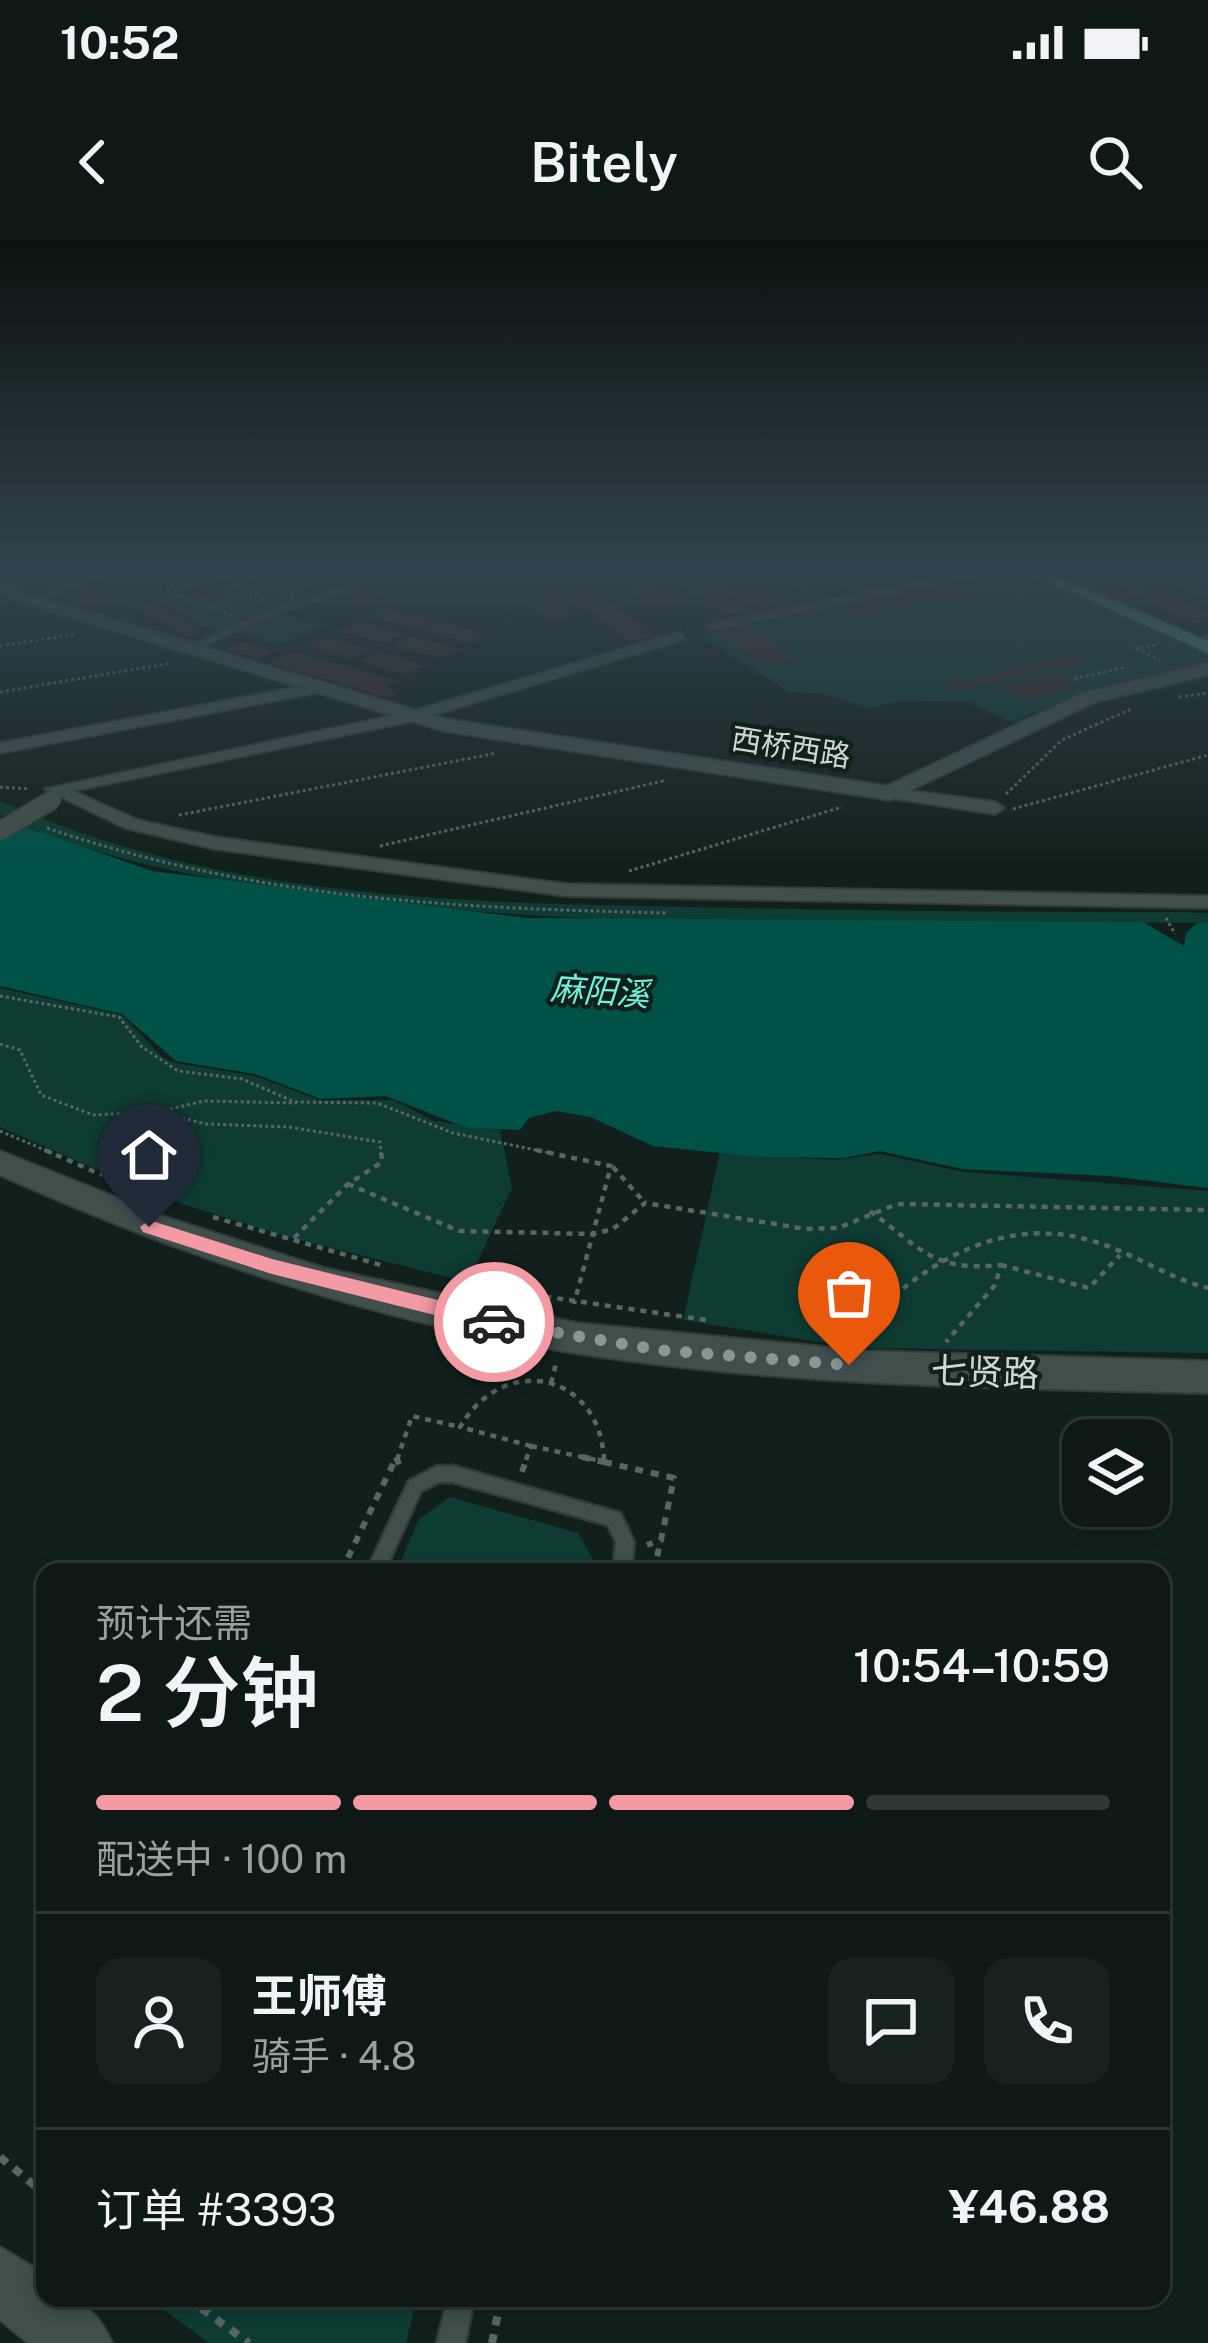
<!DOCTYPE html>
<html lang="zh">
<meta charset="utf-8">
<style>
:root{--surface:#0e1816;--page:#17211f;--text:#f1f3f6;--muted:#9ba0a1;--line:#2e3735;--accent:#f49aa3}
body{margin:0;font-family:"Public Sans","Noto Sans SC",sans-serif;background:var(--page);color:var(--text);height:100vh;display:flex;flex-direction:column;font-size:45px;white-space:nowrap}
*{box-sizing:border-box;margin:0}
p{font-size:39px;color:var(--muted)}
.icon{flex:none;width:66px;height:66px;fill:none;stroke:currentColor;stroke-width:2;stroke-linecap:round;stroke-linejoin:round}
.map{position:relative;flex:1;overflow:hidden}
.sheet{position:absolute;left:36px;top:1323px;width:1134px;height:744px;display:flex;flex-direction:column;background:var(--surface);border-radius:24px;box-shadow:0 6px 18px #0003,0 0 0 3px var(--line)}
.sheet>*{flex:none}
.controls{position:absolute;left:1062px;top:1179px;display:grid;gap:24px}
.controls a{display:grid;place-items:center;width:108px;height:108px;border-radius:24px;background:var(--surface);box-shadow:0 6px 18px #0003,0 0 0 3px var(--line);font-size:60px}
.pin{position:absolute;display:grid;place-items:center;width:102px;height:102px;color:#fff;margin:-123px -51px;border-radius:50% 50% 50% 0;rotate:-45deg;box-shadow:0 0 12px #0007}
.pin .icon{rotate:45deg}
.courier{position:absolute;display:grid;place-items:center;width:120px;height:120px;margin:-60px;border:9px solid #f49aa3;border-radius:50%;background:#fff;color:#222;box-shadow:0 3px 15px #0007}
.summary em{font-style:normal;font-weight:600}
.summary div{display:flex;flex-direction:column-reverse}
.summary{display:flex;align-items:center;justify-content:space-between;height:204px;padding:0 60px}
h1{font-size:78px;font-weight:600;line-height:90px}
.bar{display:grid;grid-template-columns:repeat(4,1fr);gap:18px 12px;align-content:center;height:144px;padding:0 60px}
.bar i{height:15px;border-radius:9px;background:var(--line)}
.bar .active{background:var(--accent)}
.bar p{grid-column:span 4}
.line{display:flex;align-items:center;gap:30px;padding:0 60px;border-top:3px solid var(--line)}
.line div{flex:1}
.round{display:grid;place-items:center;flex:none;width:126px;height:126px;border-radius:24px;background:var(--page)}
.status{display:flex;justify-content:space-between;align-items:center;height:84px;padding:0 60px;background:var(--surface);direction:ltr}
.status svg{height:33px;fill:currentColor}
header{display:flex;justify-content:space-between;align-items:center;height:156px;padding:0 60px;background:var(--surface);font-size:54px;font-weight:600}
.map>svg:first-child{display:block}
</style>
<div class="status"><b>10:52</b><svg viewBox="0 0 49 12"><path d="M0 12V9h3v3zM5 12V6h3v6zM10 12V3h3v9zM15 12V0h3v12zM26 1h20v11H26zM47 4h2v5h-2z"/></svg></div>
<header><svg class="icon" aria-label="back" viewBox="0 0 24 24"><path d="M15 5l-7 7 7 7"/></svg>Bitely<svg class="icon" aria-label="search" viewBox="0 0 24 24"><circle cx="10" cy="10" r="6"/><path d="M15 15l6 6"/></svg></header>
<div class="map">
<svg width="1208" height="2103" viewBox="0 0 1208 2103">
<rect width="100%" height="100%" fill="#12201d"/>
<!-- green -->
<g fill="#0e3c33">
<polygon points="1006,332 1045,341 1208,414 1208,423 1076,455 1011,482 969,462 897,461 871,468 824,454 789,452 700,395 736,380"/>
<polygon points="259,335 300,336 279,364 215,392 148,356 171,351 194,359"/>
<polygon points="280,374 322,385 278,405 237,393"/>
<path d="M0,561c212,96 456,102 685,106 166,3 332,6 499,5l24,1v10c-288,-2 -578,11 -864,-25 -118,-15 -235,-33 -344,-83z"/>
<polygon points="0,748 122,775 163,818 176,823 255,836 319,860 393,860 434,881 500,890 512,948 468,1042 288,997 160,957 0,887"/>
<polygon points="720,912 832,920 880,914 964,932 1208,951 1208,1113 856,1108 683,1080"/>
<polygon points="450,1257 578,1293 595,1323 593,1332 396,1332 419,1279"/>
<polygon points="148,2058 417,2058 406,2103 209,2103"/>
</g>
<!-- water -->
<polygon fill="#005246" points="0,578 152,631 526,678 1143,682 1184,706 1186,693 1197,683 1208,683 1208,948 1110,936 962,929 880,911 843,918 759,917 653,906 590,877 556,871 529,878 520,890 467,888 386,856 321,859 255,834 176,821 122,774 0,746"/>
<!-- building -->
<g fill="#382a2b">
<polygon points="300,330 342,330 371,342 357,346"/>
<polygon points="764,330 783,330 832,359 808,362 802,358 809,356"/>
<polygon points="812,330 831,330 873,351 853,355"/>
<polygon points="864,330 889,330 915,344 895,348"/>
<polygon points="692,335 707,345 717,341 774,364 759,368 716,350 747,371 726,375 671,338"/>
<polygon points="1174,335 1208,348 1208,359 1156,339"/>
<polygon points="1134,341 1208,372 1208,379 1194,383 1117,345"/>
<polygon points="91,342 99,360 79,363 71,344"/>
<polygon points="651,342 675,359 648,364 623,346"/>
<polygon points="969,345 979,349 857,374 847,368"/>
<polygon points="363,348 388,355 368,363 344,356"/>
<polygon points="587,353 602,366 613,364 654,397 629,401 570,355"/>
<polygon points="552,359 571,375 548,379 529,362"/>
<polygon points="141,361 191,384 202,393 188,396 128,363"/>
<polygon points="387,369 431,381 415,389 371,376"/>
<polygon points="358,382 404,394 385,403 339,391"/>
<polygon points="440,382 486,394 469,403 422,390"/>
<polygon points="742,384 798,420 769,426 713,390"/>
<polygon points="412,396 458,409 440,418 393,405"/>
<polygon points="326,397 371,410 351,419 306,406"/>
<polygon points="245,402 275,411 257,419 227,409"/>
<polygon points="294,412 397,440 387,445 397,454 389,458 270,423"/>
<polygon points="379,412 426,426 407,435 359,421"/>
<polygon points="1077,415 1089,421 953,451 942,445"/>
<polygon points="1056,433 1081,446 1023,459 999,446"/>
</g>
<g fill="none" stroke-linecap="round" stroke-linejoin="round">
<!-- lane casing -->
<g stroke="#323b38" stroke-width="5">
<g id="lane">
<polygon points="106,330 116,330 66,347 38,363 33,362 62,345"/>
<polygon points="304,336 309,337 288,365 352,346 355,348 283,370 192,410 185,408 280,367"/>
<polygon points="437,1226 453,1226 620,1273 634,1302 631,1332 613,1332 616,1302 608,1285 453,1242 439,1242 421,1251 384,1332 366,1332 409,1241"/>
<polygon points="448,2058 474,2058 465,2103 437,2103"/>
</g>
</g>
<!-- street casing -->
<g stroke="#323b38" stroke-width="4">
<g id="street">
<polygon points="976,330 1003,330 714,389 707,385"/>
<polygon points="680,392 685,399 413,481 73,551 138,580 215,597 566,644 1208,656 1208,668 566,656 215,609 125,588 45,549 410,472"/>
<polygon points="1208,395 1208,403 1202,402 1202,396"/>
<polygon points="320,443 328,448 326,451 0,513 0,503"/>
<polygon points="890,548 995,562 1004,568 995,574 884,557 881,553"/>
</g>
</g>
<!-- secondary casing -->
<g stroke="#323b38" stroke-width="4">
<g id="secondary">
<polygon points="1,330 17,330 14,346 23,353 446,479 887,546 1081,454 1208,423 1208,435 1095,462 890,560 444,491 11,359 0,351"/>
<path d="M0,911l171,68 153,49 253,55 290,28 341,10v32c-209,-5 -419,-7 -627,-39 -201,-31 -396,-96 -581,-179z"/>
<path d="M0,2007l45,27v24c35,0 53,12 67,45h-84l-28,-23z"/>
</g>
</g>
<!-- primary casing -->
<g stroke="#323b38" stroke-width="4">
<polygon id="primary" points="1021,330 1043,330 1208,401 1208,413"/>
</g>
<!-- path-far3 -->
<g stroke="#5a6663" stroke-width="3" stroke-dasharray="3 3" stroke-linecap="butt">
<polyline points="234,344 265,361"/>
<polyline points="234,344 268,330"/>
<polyline points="209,367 279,347"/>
<polyline points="232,376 166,350 256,330"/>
<polyline points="1155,405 1137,409 1159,419"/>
<polyline points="0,406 77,394"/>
<polyline points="1074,439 1126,427"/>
<polyline points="0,452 172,423"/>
<polyline points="1179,457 1208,453"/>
<polyline points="0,547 30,549"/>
<polyline points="1006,554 1062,500 1133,468"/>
<polyline points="1013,569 1208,515"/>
<polyline points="179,575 497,513"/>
<path d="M47,588c209,71 402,80 621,85"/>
<polyline points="380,606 667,540"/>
<polyline points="629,631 842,567"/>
<polyline points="1166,678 1175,694"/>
<polyline points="0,756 119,777 142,807 178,831 242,839 295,862 377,863 453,893 550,913"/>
<polyline points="0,804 20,810 41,855 93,875 158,872 206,884 289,887 380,902 381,913"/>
<polyline points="158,872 204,861 295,863"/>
<polyline points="0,891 52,913"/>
</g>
<!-- path-far2 -->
<g stroke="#5a6663" stroke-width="4.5" stroke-dasharray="6 6" stroke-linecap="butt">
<polyline points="45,910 102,935"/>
<polyline points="536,910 611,926 574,1064"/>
<polyline points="613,927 645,963"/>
<polyline points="348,944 459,991 593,994 613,989 645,963 806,989 838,988 897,964 1208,970"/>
<path d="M870,971c52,38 63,61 131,54l-6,20 -49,57"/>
<polyline points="213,977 381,1025"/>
<polyline points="294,998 348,944 382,922 381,910"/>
<polyline points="1001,1025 1089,1048 1120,1015"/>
<polyline points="486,1048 706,1080"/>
<path d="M851,1098c63,-70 148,-127 245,-96 39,12 72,36 112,46"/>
<polyline points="551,1143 557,1120"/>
<polyline points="531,1206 596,1220"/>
<path d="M531,1206l-71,-19c44,-75 140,-55 144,33"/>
<polyline points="397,1220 412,1176 460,1187"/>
<polyline points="526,1220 531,1206"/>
</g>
<!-- path-far1 -->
<g stroke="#5a6663" stroke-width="6" stroke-dasharray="8 8" stroke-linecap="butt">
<polyline points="396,1217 402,1231"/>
<polyline points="582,1217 604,1222 604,1217"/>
<polyline points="604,1222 674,1238 661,1300 647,1305"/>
<polyline points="522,1232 527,1217"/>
<polyline points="341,1332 396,1218"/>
<polyline points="654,1332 660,1302"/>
</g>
<!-- path -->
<g stroke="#5a6663" stroke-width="8" stroke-dasharray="9 9" stroke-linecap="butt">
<polyline points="0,1917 45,1954"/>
<polyline points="187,2058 249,2103"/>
<polyline points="492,2103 501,2058"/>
</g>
<!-- lane -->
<use href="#lane" fill="#404f4c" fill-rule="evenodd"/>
<!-- street -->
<use href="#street" fill="#404f4c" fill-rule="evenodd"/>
<!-- secondary -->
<use href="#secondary" fill="#404f4c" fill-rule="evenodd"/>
<!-- primary -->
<use href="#primary" fill="#409283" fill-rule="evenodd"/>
<!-- street-bridge casing -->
<g stroke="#323b38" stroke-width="21" stroke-linecap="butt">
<polyline id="street-bridge" points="0,591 52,560"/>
</g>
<!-- street-bridge -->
<use href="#street-bridge" stroke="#404f4c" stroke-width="18"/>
</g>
<!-- sky -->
<linearGradient id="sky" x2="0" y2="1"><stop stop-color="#0a1210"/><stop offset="0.53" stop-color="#33424c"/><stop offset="1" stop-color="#33424c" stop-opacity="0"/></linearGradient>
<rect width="1208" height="625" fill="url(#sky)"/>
<!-- route -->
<polygon fill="#f49aa3" points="149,980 272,1019 494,1074 504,1082 494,1090 272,1034 143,992 140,987"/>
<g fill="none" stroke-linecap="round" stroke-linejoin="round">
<!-- done -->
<polyline stroke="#8c9794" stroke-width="12" stroke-dasharray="0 21.6" points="494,1082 659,1110 849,1125"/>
</g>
<g text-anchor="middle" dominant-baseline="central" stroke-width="9" stroke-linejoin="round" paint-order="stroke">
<!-- far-street labels -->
<g font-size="30" fill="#ced7d4" stroke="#12201d">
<text transform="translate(791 507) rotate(9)">西桥西路</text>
</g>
<!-- far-water labels -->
<g font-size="33" font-style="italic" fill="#70f0d6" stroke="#12201d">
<text transform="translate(600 751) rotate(4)">麻阳溪</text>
</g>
<!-- street labels -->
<g font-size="36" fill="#ced7d4" stroke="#12201d">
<text transform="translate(985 1132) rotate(2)">七贤路</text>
</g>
</g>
</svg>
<div class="controls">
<a><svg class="icon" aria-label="layers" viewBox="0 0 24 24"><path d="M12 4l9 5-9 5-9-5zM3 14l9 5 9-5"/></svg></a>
</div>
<div class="pin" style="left:849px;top:1125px;background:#ea580c"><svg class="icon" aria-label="bag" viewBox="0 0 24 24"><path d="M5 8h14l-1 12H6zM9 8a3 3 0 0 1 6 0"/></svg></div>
<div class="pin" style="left:149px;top:987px;background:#1f2937"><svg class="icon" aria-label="home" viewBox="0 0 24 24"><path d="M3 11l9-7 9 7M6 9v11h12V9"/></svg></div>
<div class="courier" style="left:494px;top:1082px"><svg class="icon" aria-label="car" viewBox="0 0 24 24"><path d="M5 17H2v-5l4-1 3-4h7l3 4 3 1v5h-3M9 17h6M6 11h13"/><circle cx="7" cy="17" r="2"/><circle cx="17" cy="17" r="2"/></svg></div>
<section class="sheet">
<div class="summary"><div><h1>2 分钟</h1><p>预计还需</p></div><em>10:54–10:59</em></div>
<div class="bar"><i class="active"></i><i class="active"></i><i class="active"></i><i></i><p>配送中 · 100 m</p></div>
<div class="line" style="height:216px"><a class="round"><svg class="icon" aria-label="person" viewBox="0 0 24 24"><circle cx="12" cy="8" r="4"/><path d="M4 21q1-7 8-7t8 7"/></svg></a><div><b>王师傅</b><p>骑手 · 4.8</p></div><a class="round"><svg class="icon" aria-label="chat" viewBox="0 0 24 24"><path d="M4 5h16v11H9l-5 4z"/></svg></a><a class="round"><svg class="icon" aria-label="phone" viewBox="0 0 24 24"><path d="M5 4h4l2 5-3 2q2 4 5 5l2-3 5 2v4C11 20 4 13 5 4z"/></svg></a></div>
<div class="line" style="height:156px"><div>订单 #3393</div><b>¥46.88</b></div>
</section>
</div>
